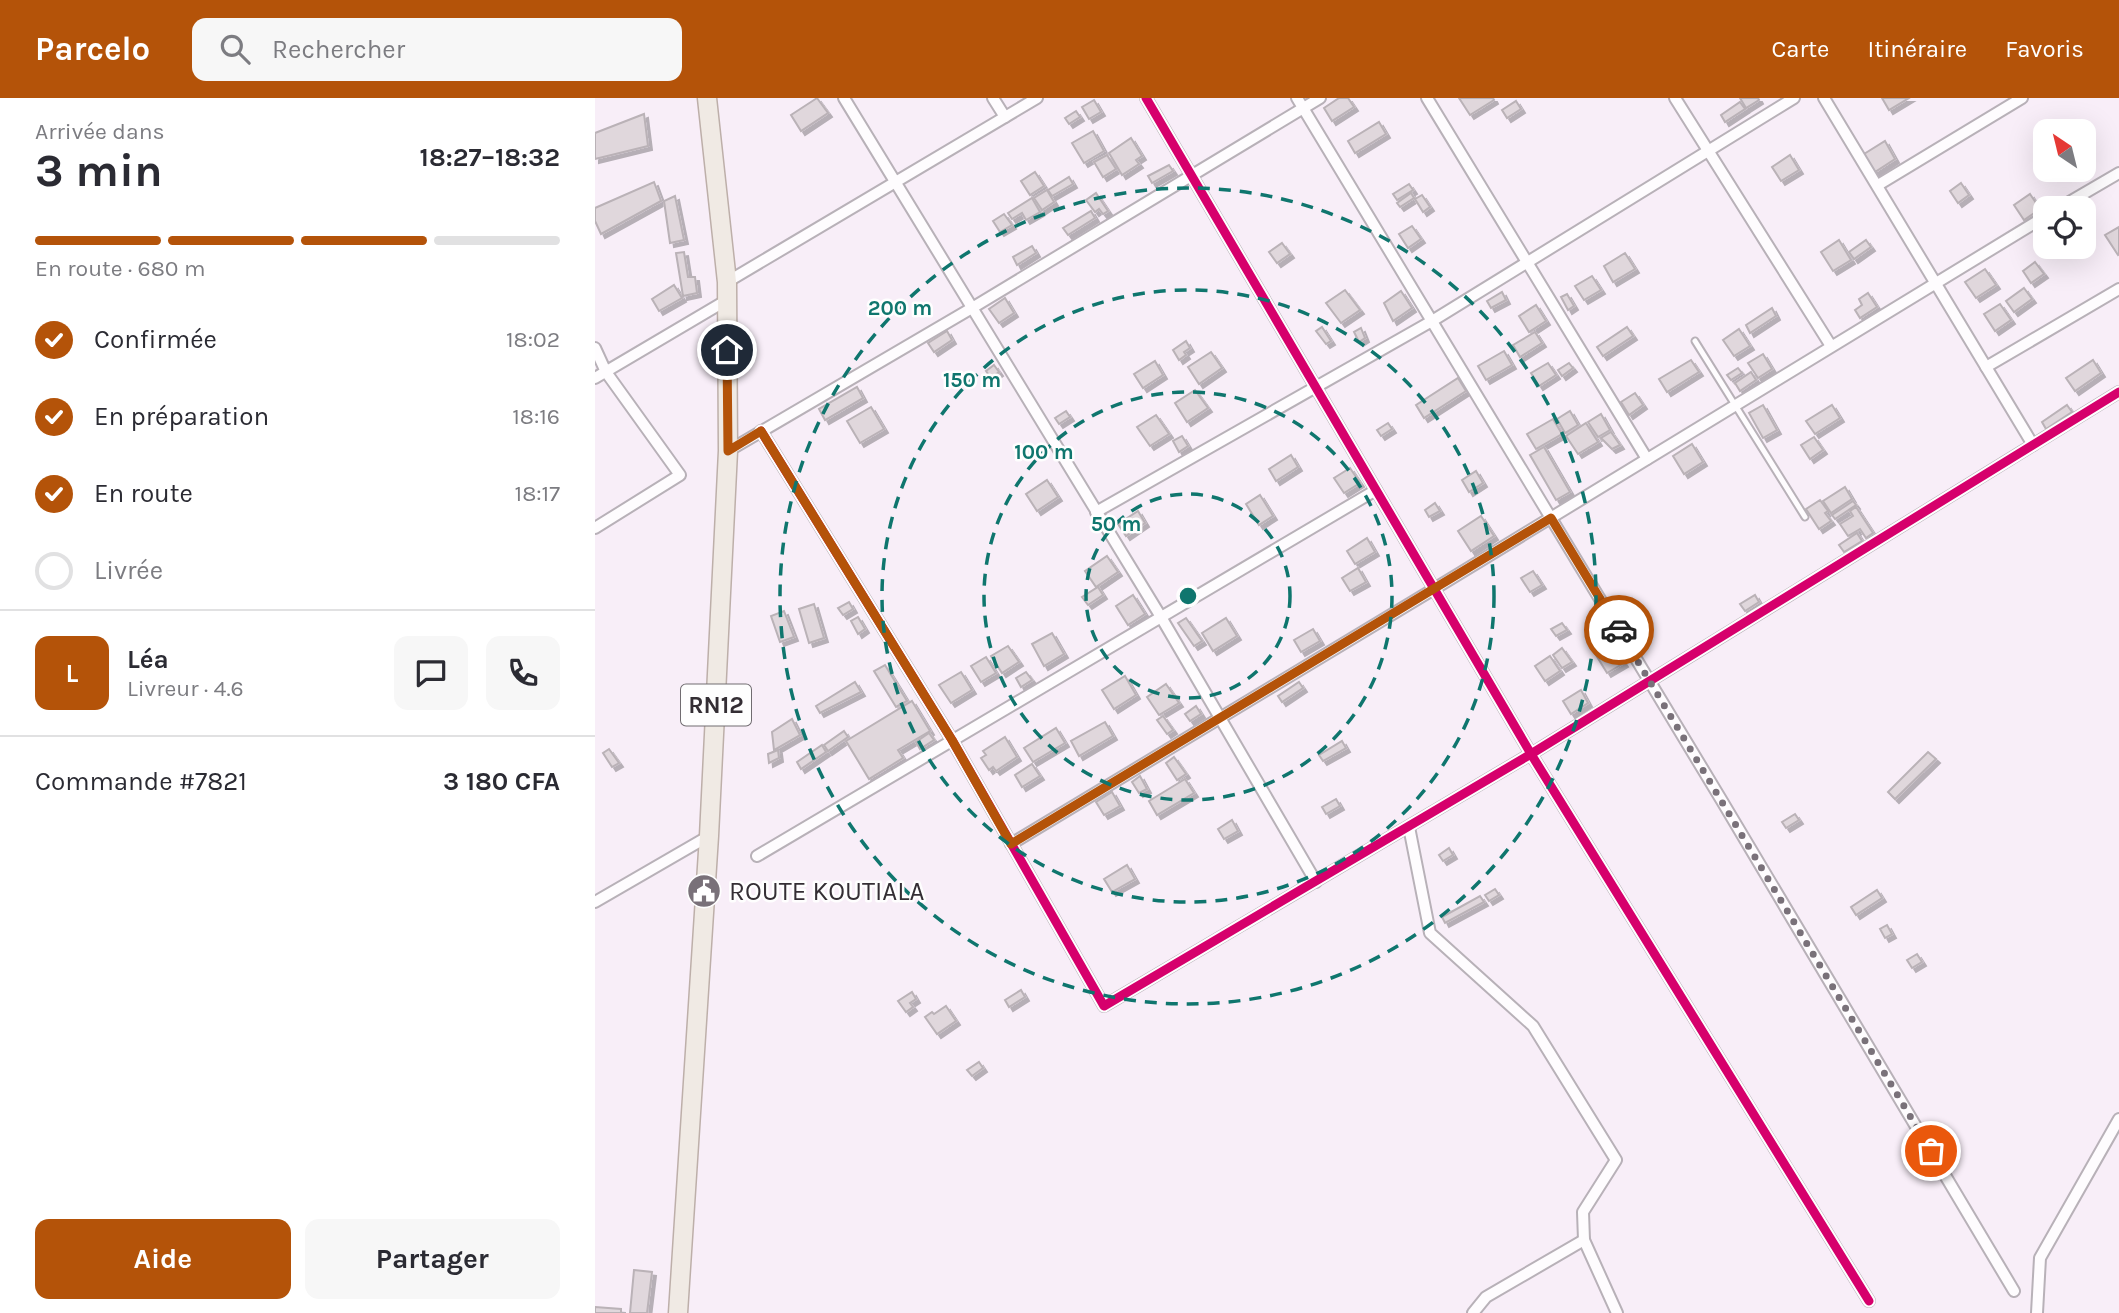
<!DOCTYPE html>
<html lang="fr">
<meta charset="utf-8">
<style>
:root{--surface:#fff;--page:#f7f7f7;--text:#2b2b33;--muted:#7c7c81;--line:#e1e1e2;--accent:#b45309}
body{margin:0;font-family:Karla,sans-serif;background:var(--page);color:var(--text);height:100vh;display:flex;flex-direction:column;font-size:26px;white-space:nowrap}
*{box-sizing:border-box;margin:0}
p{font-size:23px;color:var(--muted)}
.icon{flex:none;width:38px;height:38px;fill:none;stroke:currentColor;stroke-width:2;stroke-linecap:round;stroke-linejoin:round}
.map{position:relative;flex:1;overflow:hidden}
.drawer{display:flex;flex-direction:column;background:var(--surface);width:595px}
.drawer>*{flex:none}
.needle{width:46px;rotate:325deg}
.controls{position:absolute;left:1438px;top:21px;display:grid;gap:14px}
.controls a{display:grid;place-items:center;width:63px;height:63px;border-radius:14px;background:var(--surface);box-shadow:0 7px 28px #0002;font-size:35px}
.pin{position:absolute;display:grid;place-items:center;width:60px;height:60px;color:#fff;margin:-30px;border:4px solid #fff;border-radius:50%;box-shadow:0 2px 7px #0007}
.courier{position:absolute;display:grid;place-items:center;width:70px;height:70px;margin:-35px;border:5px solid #b45309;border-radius:50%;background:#fff;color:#222;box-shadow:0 2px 9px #0007}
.summary em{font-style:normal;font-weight:700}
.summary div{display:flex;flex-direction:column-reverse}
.summary{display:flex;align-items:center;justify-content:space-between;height:119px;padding:0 35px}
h1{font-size:46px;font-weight:700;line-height:52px}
.bar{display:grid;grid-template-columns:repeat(4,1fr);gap:10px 7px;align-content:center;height:84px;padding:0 35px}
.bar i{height:9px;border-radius:5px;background:var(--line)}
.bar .selected{background:var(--accent)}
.bar p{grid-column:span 4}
.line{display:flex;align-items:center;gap:18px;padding:0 35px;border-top:2px solid var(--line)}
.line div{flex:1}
.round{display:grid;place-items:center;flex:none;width:74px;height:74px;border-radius:14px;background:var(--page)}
ol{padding:0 35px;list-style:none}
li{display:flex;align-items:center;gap:21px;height:77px}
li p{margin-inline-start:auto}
li .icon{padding:7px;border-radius:50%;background:var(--accent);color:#fff;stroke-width:4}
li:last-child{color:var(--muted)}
li i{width:38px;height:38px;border:4px solid var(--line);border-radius:50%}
.button{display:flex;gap:14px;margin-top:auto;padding:14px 35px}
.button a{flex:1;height:80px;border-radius:14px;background:var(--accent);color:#fff;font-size:28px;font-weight:700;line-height:80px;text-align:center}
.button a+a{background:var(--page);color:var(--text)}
header{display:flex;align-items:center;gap:42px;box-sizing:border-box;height:98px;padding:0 35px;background:var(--accent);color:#fff}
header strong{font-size:33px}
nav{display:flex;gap:38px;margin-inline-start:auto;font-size:24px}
.search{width:490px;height:63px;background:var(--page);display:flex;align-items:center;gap:18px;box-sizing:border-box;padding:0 24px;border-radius:14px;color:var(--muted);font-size:26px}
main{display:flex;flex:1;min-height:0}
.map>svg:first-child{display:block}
</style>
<header>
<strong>Parcelo</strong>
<div class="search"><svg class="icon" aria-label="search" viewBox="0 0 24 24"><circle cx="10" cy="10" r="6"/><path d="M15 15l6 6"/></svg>Rechercher</div>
<nav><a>Carte</a><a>Itinéraire</a><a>Favoris</a></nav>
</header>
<main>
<section class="drawer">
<div class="summary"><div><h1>3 min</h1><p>Arrivée dans</p></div><em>18:27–18:32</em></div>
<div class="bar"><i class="selected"></i><i class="selected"></i><i class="selected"></i><i></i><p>En route · 680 m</p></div>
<ol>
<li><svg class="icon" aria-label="check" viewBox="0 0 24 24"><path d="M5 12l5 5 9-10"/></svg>Confirmée<p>18:02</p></li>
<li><svg class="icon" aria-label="check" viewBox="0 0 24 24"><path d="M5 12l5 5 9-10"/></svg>En préparation<p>18:16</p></li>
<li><svg class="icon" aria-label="check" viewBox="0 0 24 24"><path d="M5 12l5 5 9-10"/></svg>En route<p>18:17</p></li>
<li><i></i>Livrée</li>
</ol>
<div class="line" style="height:126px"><b class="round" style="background:var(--accent);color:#fff">L</b><div><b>Léa</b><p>Livreur · 4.6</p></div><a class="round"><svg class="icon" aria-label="chat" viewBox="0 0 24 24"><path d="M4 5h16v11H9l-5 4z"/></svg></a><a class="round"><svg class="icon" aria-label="phone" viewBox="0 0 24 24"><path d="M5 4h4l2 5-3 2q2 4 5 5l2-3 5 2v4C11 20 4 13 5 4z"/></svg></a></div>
<div class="line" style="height:91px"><div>Commande #7821</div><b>3 180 CFA</b></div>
<div class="button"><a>Aide</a><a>Partager</a></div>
</section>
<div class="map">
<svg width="1524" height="1215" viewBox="0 0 1524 1215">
<defs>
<filter id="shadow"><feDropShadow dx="4" dy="4" stdDeviation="0" flood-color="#0004"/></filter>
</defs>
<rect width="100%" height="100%" fill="#f8eef8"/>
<!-- building -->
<g fill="#e0d7dc" stroke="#bab2b7" stroke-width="2" filter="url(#shadow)">
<polygon points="222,0 233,15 206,33 196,17"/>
<polygon points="744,0 753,0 759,9 737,23 729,10"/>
<polygon points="864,0 898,0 899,2 875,17"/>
<polygon points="1145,0 1163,0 1164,2 1151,10"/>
<polygon points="1287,0 1314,0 1294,12"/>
<polygon points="499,2 506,14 494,21 487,9"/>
<polygon points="921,3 926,11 912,20 907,12"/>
<polygon points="1145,4 1150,11 1130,24 1126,17"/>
<polygon points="481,13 485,19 474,26 470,20"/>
<polygon points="49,16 53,48 0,61 0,35"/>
<polygon points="784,24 791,36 760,55 753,43"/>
<polygon points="498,33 509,53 489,65 477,45"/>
<polygon points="536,40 547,58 541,62 544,66 527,77 514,55"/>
<polygon points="1290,43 1300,61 1280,74 1269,56"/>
<polygon points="512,57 521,71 508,79 499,64"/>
<polygon points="1195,57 1204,72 1186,83 1177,69"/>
<polygon points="574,67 578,73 557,85 553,78"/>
<polygon points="440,74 449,88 435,97 426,83"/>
<polygon points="474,79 478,86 457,98 453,92"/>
<polygon points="59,84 66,103 6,136 0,123 0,110"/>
<polygon points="1366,85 1374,97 1363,105 1355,93"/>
<polygon points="814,86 818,92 802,102 798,96"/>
<polygon points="452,92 459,104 447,112 439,100"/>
<polygon points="501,95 513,113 508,116 504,111 500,114 491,102"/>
<polygon points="816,95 819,100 805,109 802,105"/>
<polygon points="1435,96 1445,111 1429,122 1419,107"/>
<polygon points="827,97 835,109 828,114 820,101"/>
<polygon points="80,98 89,142 75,145 69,103"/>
<polygon points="437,100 445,114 431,122 427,115 417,121 413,115"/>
<polygon points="496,113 500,120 473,137 468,130"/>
<polygon points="409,116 417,127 405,134 398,123"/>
<polygon points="817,128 826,141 813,150 804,136"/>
<polygon points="1524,129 1524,156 1523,157 1510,137"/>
<polygon points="1244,142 1256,162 1238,173 1226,154"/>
<polygon points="1271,142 1276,149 1259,161 1254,154"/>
<polygon points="687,145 695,156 682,165 674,154"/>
<polygon points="437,148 441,155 422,167 418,159"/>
<polygon points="89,154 93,179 100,179 102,195 88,198 81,155"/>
<polygon points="1030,155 1040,171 1018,184 1009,168"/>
<polygon points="1440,164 1449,176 1436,185 1428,173"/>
<polygon points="1390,171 1401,187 1381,200 1370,184"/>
<polygon points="997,178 1006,192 989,202 980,188"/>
<polygon points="79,187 87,200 64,213 57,201"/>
<polygon points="1429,190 1437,201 1419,214 1411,203"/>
<polygon points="750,192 765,212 746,225 731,205"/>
<polygon points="806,193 817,210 798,223 789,205"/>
<polygon points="907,194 911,202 896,210 892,203"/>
<polygon points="1273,195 1282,209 1265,220 1260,212 1267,207 1264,201"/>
<polygon points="972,196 979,208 973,212 966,199"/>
<polygon points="410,200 419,215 404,225 394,211"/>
<polygon points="1405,206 1416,222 1400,233 1389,216"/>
<polygon points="941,207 951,223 934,234 924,218"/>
<polygon points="1177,210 1181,218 1155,235 1151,227"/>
<polygon points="727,229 736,243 731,246 721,233"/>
<polygon points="1032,229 1038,238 1008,258 1002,249"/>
<polygon points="766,230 770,240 764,244 759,234"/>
<polygon points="1144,231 1155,248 1139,258 1128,242"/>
<polygon points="352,233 357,242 339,254 333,245"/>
<polygon points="940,234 947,245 925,259 918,247"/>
<polygon points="591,243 595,250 589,254 591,257 584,262 578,252"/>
<polygon points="909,253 917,267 891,282 883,268"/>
<polygon points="616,254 627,270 604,286 593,269"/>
<polygon points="1168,256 1177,271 1163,280 1153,265"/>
<polygon points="1096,262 1104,274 1072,294 1064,281"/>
<polygon points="1498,262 1506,275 1480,293 1471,280"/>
<polygon points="560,263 568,277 548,290 539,276"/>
<polygon points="953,265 961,277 944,288 936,275"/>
<polygon points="974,265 978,270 967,278 963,272"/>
<polygon points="399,267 404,274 396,280 391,273"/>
<polygon points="1143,270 1147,275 1136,282 1132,277"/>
<polygon points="1156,274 1161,282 1145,293 1140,285"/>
<polygon points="863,280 871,293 829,320 821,307"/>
<polygon points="262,289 268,300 230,322 224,311"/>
<polygon points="600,292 613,310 592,324 580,305"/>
<polygon points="1040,295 1048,307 1034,317 1026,304"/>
<polygon points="1168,307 1182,332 1168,340 1154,315"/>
<polygon points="1237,307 1245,320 1220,336 1211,323"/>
<polygon points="1472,307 1477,314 1451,331 1447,324"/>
<polygon points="276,309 289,331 265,345 252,323"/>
<polygon points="471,313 475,319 464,326 460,320"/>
<polygon points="975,313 983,327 970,335 962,321"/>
<polygon points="1006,316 1015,332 1003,339 993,324"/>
<polygon points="561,317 574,336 555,348 542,329"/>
<polygon points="958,321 967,336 941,351 932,336"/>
<polygon points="793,325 797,331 786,338 782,332"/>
<polygon points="991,325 1003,344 983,356 971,338"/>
<polygon points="1016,334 1025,347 1017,351 1006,340"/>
<polygon points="587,338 593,348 584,354 578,343"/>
<polygon points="1219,339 1228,352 1215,361 1206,347"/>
<polygon points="1097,346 1108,364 1089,376 1078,358"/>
<polygon points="949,349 975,394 961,402 935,357"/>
<polygon points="696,357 703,369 681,383 674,371"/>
<polygon points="755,370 765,385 749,395 739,380"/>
<polygon points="881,373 888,385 874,394 867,382"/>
<polygon points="452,382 463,399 442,413 431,396"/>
<polygon points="1250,389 1257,401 1236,415 1228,403"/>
<polygon points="665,397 678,418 664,427 651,406"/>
<polygon points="1225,402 1233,413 1230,415 1236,423 1224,431 1211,411"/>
<polygon points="1258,403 1261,407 1240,421 1237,417"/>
<polygon points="840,405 845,413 834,419 830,412"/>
<polygon points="1261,409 1278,435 1271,440 1265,431 1253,438 1245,426 1258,418 1255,413"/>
<polygon points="543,413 550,425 531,438 523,426"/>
<polygon points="886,418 899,438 876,453 863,433"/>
<polygon points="1262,435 1267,443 1249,454 1244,447"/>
<polygon points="772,440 780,454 760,466 752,453"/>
<polygon points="512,458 523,474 501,489 490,473"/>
<polygon points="763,470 771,484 755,493 747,480"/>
<polygon points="938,473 947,487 935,494 926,480"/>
<polygon points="503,489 508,497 493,507 487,499"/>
<polygon points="538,497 550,516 533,527 521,508"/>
<polygon points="1160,497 1164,504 1150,513 1145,506"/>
<polygon points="254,504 258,511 248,517 243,510"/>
<polygon points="219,506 229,540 214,545 204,511"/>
<polygon points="189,513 199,539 185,544 176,518"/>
<polygon points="263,519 270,531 263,536 256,523"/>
<polygon points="591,520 607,543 599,548 583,525"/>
<polygon points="631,520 642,538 618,553 607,535"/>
<polygon points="967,525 972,532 961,538 956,531"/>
<polygon points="718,531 725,543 706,554 699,542"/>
<polygon points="457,535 469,556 449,568 437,546"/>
<polygon points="1017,547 1029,565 1012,575 1001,557"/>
<polygon points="413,548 424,564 407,575 396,558"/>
<polygon points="967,550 977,564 967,570 958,557"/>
<polygon points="955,558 965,573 950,583 940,568"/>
<polygon points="391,559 401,575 386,584 376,568"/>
<polygon points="290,567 312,603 301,609 279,573"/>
<polygon points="366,574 377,592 356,605 344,587"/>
<polygon points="431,574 437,582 426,589 421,580"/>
<polygon points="530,578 541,597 519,611 507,592"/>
<polygon points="260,584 266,594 225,615 221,608"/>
<polygon points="704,584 708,590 687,604 683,598"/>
<polygon points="571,586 584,605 564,617 552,599"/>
<polygon points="986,592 993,605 976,616 968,603"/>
<polygon points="317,603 335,633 303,652 308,660 274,681 251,643"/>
<polygon points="601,608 606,616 595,623 590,616"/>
<polygon points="568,618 578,632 572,636 562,622"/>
<polygon points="197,621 205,637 179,652 177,634"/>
<polygon points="510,624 518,638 484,658 476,643"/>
<polygon points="461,630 470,645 438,664 429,650"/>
<polygon points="249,633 253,639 233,653 229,647"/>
<polygon points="334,635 339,642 325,651 321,644"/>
<polygon points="410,639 422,659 401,673 398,669 394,672 386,660 391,657 388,653"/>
<polygon points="747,643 751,650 728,663 724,657"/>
<polygon points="227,647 231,654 206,671 202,664"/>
<polygon points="14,651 24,665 17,669 8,655"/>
<polygon points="183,652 184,660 174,665 173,656"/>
<polygon points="1333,654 1341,661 1300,701 1293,694"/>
<polygon points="579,659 591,676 582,682 571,665"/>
<polygon points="437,666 445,678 427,689 420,677"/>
<polygon points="545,678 552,691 544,695 537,684"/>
<polygon points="590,681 599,695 562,717 554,703"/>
<polygon points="517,694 525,708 509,717 501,704"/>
<polygon points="741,701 745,708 731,716 727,709"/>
<polygon points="1200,716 1204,722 1191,730 1187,724"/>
<polygon points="637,722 643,733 629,741 623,731"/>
<polygon points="854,750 858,757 848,763 844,757"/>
<polygon points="532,767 540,781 517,794 509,781"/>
<polygon points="900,791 904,797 894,803 890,797"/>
<polygon points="1282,792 1287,800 1261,817 1256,809"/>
<polygon points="885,798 889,804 850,825 847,819"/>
<polygon points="1292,827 1297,836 1290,840 1285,831"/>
<polygon points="1322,856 1327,864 1317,870 1312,862"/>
<polygon points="426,892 430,899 414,909 410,902"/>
<polygon points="317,894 321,901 315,905 318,909 311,914 303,903"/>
<polygon points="351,908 361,923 342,936 330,919 337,914 339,916"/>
<polygon points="384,964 388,970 377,978 372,972"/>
<polygon points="39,1172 57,1174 52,1215 35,1215"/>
<polygon points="0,1209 26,1211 26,1215 0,1215"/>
</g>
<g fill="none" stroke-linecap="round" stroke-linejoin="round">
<!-- lane casing -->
<g stroke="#b8b1b8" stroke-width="9">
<polyline id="lane" points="1100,243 1210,419"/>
</g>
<!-- street casing -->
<g stroke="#b8b1b8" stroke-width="14">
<g id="street">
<polyline points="249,0 566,519 721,784"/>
<polyline points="398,0 410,19"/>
<polyline points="551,0 936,656 1274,1203"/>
<polyline points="702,0 1127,703 1419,1193"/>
<polyline points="832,0 1052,361"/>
<polyline points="1080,0 1236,248"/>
<polyline points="1229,0 1438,347"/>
<polyline points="1283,87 1427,0"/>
<polyline points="1464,110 1524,75"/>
<polyline points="132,184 442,0"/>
<polyline points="0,250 11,274 85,377 0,430"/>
<polyline points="1391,269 1524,191"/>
<polyline points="0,280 132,202"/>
<polyline points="166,333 357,642 509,908 936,656 1524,294"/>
<polyline points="133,353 377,210 725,0"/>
<polyline points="501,414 837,223 1199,0"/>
<polyline points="814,729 835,835 938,928 1021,1062 988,1114 989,1142 1022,1215"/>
<polyline points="416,746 839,491 1451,118"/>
<polyline points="162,758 781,392"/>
<polyline points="0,804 114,738"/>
<polyline points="878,1215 891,1199 989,1142"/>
<polyline points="1442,1215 1445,1160 1524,1021"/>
</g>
</g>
<!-- primary casing -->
<g stroke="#bdafa9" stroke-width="21">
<polyline id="primary" points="83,1215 114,738 133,353 132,184 112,0"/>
</g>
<!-- lane -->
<use href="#lane" stroke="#fefcfe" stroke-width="5"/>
<!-- street -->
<use href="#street" stroke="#fefcfe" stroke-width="10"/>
<!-- primary -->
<use href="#primary" stroke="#f0eae4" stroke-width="18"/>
<!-- cycleway casing -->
<g stroke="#fefefe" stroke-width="13">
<g id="cycleway">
<polyline points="551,0 936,656 1274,1203"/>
<polyline points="166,333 357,642 509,908 936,656 1524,294"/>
</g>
</g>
<!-- cycleway -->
<use href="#cycleway" stroke="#d6006c" stroke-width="9"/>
</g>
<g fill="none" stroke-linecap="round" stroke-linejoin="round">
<!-- done -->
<polyline stroke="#797179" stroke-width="7" stroke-dasharray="0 12.6" points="1024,532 1336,1053"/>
<!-- route -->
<polyline stroke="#b45309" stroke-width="9" points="132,252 133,353 166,333 357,642 416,746 956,420 1024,532"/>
</g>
<!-- distance rings -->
<g fill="none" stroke="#0f766e" stroke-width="3.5" stroke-dasharray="12 9">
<circle cx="593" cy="498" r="102"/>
<circle cx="593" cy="498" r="204"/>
<circle cx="593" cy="498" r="306"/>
<circle cx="593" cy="498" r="408"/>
</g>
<!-- icons -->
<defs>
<g id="civic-disc" transform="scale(1.75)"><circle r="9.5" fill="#797179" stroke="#fefefe"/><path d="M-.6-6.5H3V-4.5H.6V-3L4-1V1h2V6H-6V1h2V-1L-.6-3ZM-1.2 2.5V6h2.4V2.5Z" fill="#fff"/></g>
</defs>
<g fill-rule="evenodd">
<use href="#civic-disc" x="109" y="793"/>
</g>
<g text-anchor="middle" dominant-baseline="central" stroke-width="5" stroke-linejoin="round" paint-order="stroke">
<!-- shield labels -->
<rect fill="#fefefe" stroke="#716c71" stroke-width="2" x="86" y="586.5" width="70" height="41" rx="5"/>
<g font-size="24" font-weight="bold" fill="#342e34">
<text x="121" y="607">RN12</text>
</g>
<!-- poi labels -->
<g font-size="26" fill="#342e34" stroke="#fefefe" text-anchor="start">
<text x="134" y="793">ROUTE KOUTIALA</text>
</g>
</g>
<circle cx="593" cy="498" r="10" fill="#0f766e" stroke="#fefefe" stroke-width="3.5"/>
<g font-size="21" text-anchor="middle" font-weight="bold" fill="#0f766e" stroke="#fefefe" stroke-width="5" stroke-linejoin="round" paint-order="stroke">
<text x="305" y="217">200 m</text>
<text x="377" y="289">150 m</text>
<text x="449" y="361">100 m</text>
<text x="521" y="433">50 m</text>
</g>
</svg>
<div class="controls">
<a><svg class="needle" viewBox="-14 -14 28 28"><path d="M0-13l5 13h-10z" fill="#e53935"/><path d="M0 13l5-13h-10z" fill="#7c7c81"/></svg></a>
<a><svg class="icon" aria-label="locate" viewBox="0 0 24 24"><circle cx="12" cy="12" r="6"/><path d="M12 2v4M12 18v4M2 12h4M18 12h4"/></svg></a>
</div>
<div class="pin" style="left:1336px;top:1053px;background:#ea580c"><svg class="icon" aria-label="bag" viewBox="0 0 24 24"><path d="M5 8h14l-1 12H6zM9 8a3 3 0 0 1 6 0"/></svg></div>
<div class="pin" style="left:132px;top:252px;background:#1f2937"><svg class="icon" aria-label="home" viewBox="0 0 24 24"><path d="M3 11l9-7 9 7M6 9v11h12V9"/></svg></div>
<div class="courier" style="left:1024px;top:532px"><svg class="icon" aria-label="car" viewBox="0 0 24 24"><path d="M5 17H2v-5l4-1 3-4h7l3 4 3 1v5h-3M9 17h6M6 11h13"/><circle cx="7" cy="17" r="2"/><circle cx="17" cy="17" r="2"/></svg></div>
</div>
</main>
